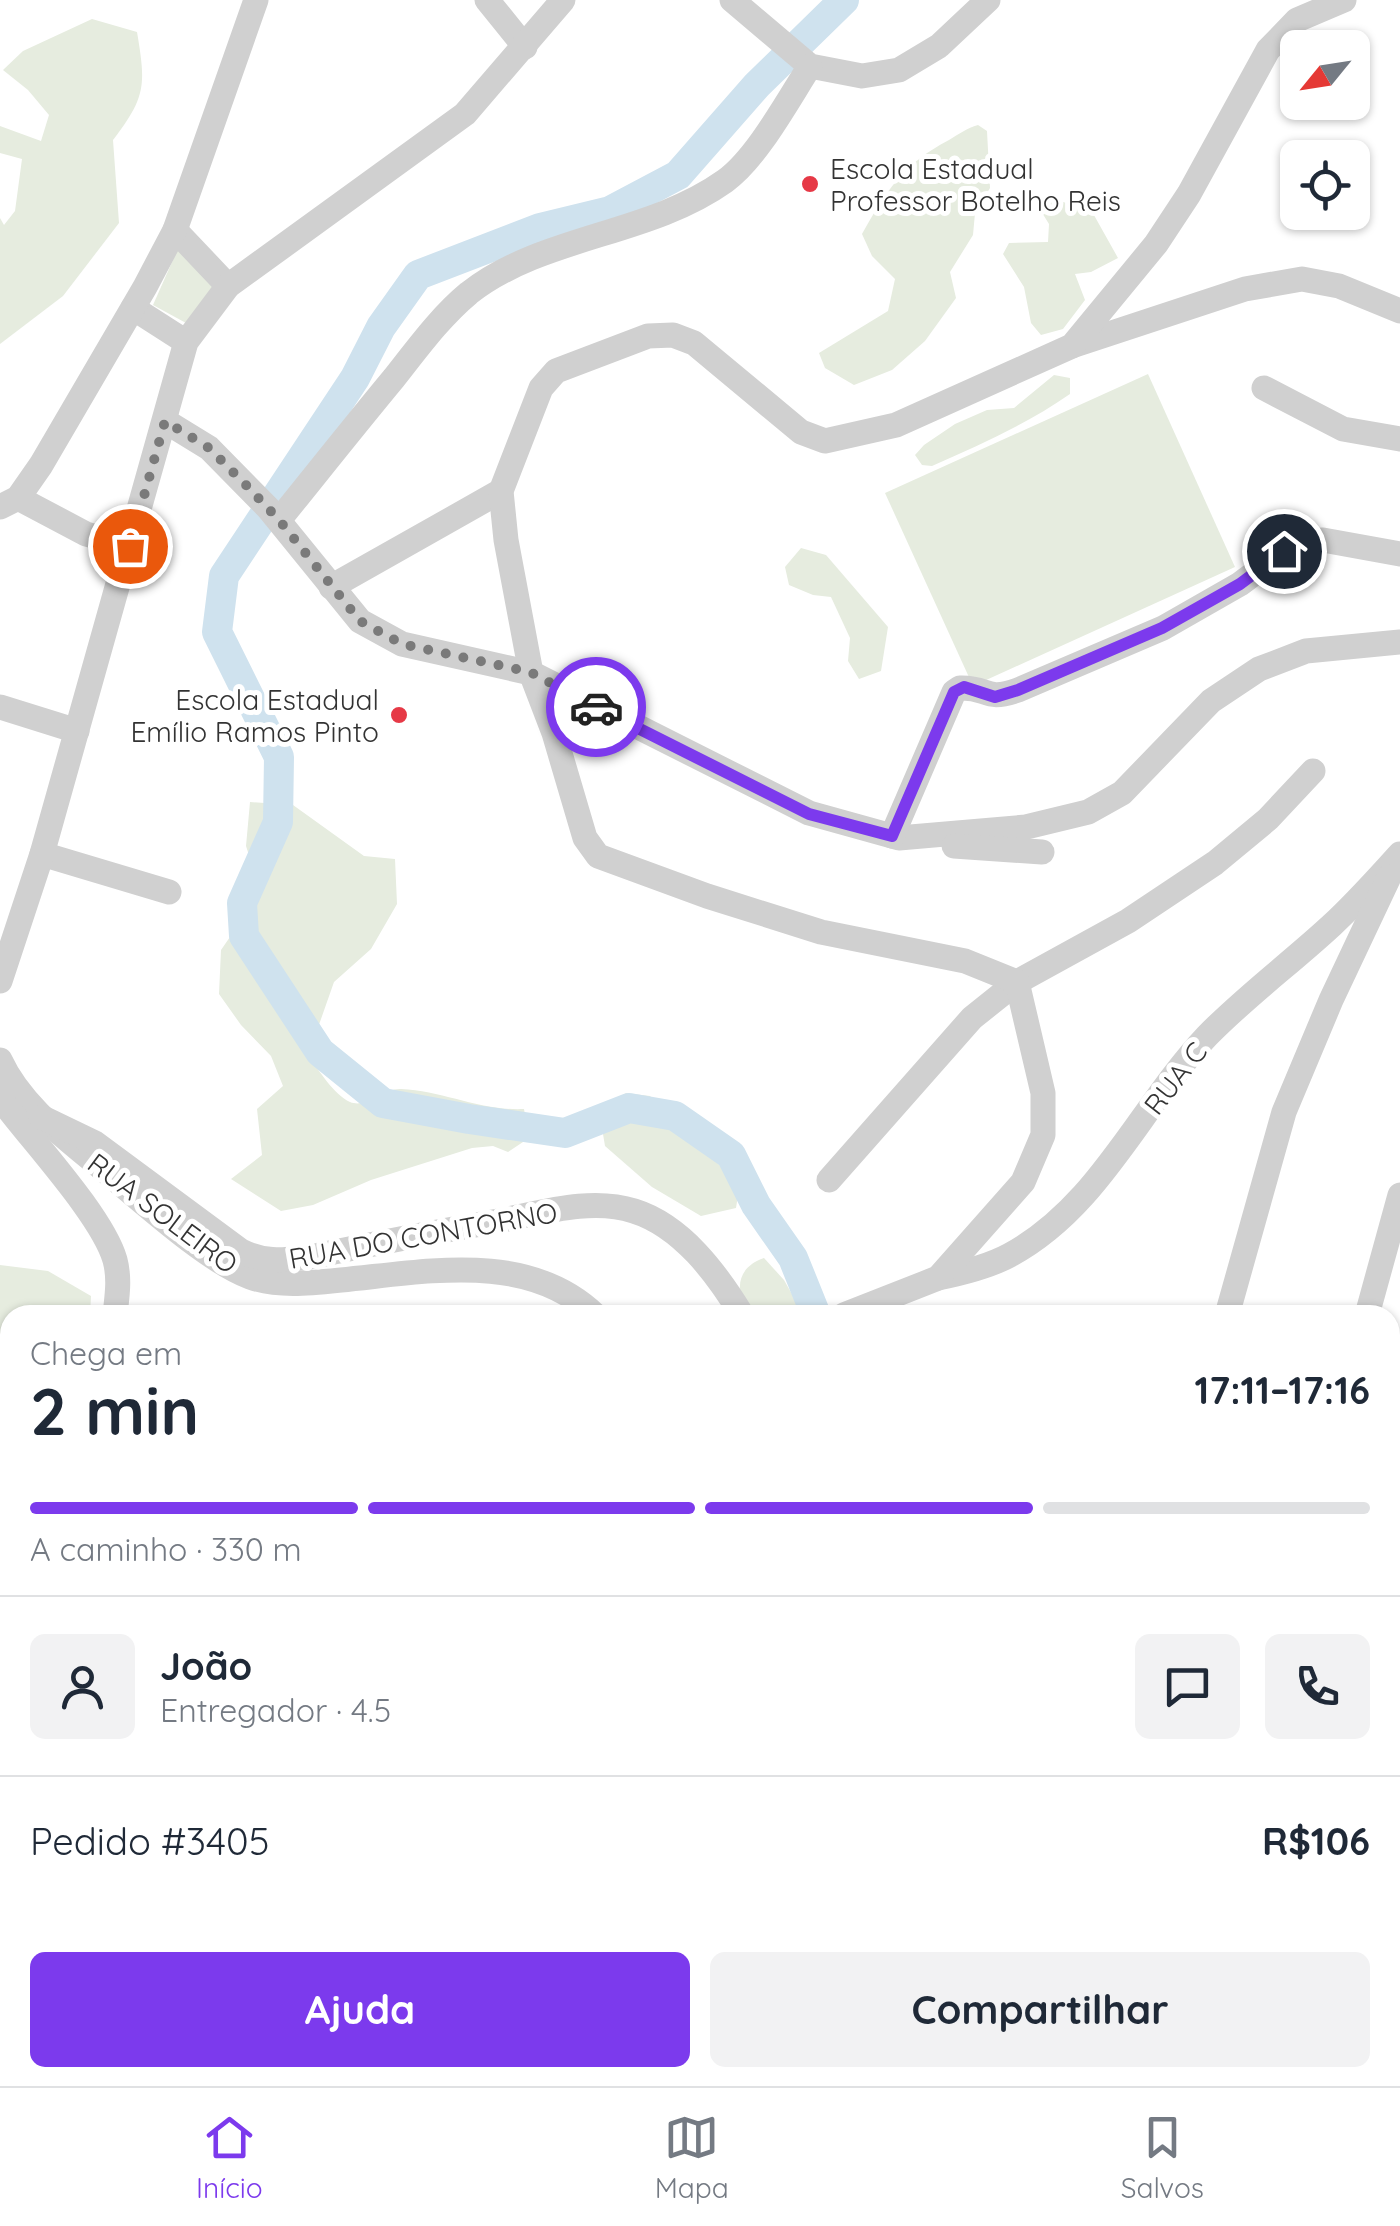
<!DOCTYPE html>
<html lang="pt">
<meta charset="utf-8">
<style>
:root{--surface:#fff;--page:#f2f2f3;--text:#1f2937;--muted:#747a83;--line:#e0e1e3;--accent:#7c3aed}
body{margin:0;font-family:Quicksand,sans-serif;background:var(--page);color:var(--text);height:100vh;display:flex;flex-direction:column;font-size:38px;white-space:nowrap}
*{box-sizing:border-box;margin:0}
p{font-size:32px;color:var(--muted)}
.icon{flex:none;width:55px;height:55px;fill:none;stroke:currentColor;stroke-width:2;stroke-linecap:round;stroke-linejoin:round}
.map{position:relative;flex:1;overflow:hidden}
.side{position:absolute;left:0px;top:1305px;width:1400px;height:782px;display:flex;flex-direction:column;background:var(--surface);border-radius:30px 30px 0 0;box-shadow:0 2px 8px #0004}
.side>*{flex:none}
.needle{width:65px;rotate:240deg}
.controls{position:absolute;left:1280px;top:30px;display:grid;gap:20px}
.controls a{display:grid;place-items:center;width:90px;height:90px;border-radius:15px;background:var(--surface);box-shadow:0 2px 8px #0004;font-size:50px}
.pin{position:absolute;display:grid;place-items:center;width:85px;height:85px;color:#fff;margin:-42px;border:5px solid #fff;border-radius:50%;box-shadow:0 2px 10px #0007}
.courier{position:absolute;display:grid;place-items:center;width:100px;height:100px;margin:-50px;border:8px solid #7c3aed;border-radius:50%;background:#fff;color:#222;box-shadow:0 2px 12px #0007}
.headline em{font-style:normal;font-weight:700}
.headline div{display:flex;flex-direction:column-reverse}
.headline{display:flex;align-items:center;justify-content:space-between;height:170px;padding:0 30px}
h1{font-size:65px;font-weight:700;line-height:75px}
.bar{display:grid;grid-template-columns:repeat(4,1fr);gap:15px 10px;align-content:center;height:120px;padding:0 30px}
.bar i{height:12px;border-radius:8px;background:var(--line)}
.bar .active{background:var(--accent)}
.bar p{grid-column:span 4}
.line{display:flex;align-items:center;gap:25px;padding:0 30px;border-top:2px solid var(--line)}
.line div{flex:1}
.round{display:grid;place-items:center;flex:none;width:105px;height:105px;border-radius:15px;background:var(--page)}
.cta{display:flex;gap:20px;margin-top:auto;padding:20px 30px}
.cta a{flex:1;height:115px;border-radius:15px;background:var(--accent);color:#fff;font-size:40px;font-weight:700;line-height:115px;text-align:center}
.cta a+a{background:var(--page);color:var(--text)}
.menu{display:flex;justify-content:space-around;align-items:center;height:140px;border-top:2px solid var(--line);background:var(--surface);font-size:28px;color:var(--muted)}
.menu a{display:grid;justify-items:center;gap:5px}
.menu .active{color:var(--accent)}
.map>svg:first-child{display:block}
</style>
<div class="map">
<svg width="1400" height="2086" viewBox="0 0 1400 2086">
<rect width="100%" height="100%" fill="#fff"/>
<!-- green -->
<g fill="#e6ecdf">
<path d="M92,19l45,13c9,53 9,65 -24,108l6,83 -56,73 -63,48v-126l4,7 11,-14 7,-52 -22,-6v-27l41,15 8,-26 -21,-25 -25,-20 20,-19z"/>
<path d="M978,125l9,6 3,57 -15,25 -2,22 -23,37 6,26 -31,43 -33,29 -38,15 -29,-17 -6,-15 69,-42 7,-32 -23,-23 -10,-22c25,-44 41,-70 87,-94 10,-6 18,-12 29,-15z"/>
<polygon points="1049,199 1090,208 1118,258 1091,272 1075,274 1085,300 1063,329 1041,335 1031,323 1024,287 1003,254 1009,243 1048,242 1049,224 1036,203"/>
<polygon points="180,244 219,283 186,323 153,305"/>
<polygon points="1148,374 1235,567 973,686 885,493"/>
<path d="M1054,375l16,3v16c-43,30 -90,51 -138,72l-10,-1 -7,-10 9,-10 31,-21 32,-14 27,-2z"/>
<polygon points="801,548 826,555 888,627 881,671 859,679 848,661 850,638 831,597 813,595 789,585 785,567"/>
<path d="M250,802l43,3 71,51 31,3 2,45 -26,45 -37,33 -26,74c11,14 26,39 42,46 17,7 34,-14 51,-13 43,2 79,22 123,20l5,29 -21,14 -15,-6 -21,2 -101,32 -58,25 -32,6 -50,-32 31,-24 -5,-46 26,-23 -12,-30 -30,-31 -22,-31 2,-44 40,-58 -15,-46z"/>
<polygon points="626,1093 650,1096 678,1127 725,1170 739,1189 736,1208 701,1216 652,1187 605,1146 599,1110"/>
<path d="M764,1258l20,22 14,25 -10,10h-39c-14,-23 -14,-47 15,-57z"/>
<polygon points="0,1265 48,1271 91,1296 90,1315 10,1315 10,1467 0,1464"/>
<polygon points="1390,2035 1400,2044 1400,2086 1273,2086 1286,2078 1390,2078"/>
</g>
<g fill="none" stroke-linecap="round" stroke-linejoin="round">
<!-- stream -->
<g stroke="#cfe2ee" stroke-width="5">
<polyline points="1390,1968 1400,1966"/>
<polyline points="620,2078 640,2086"/>
<polyline points="1144,2086 1158,2078"/>
</g>
<!-- river -->
<g stroke="#cfe2ee" stroke-width="30">
<polyline points="816,1315 793,1258 756,1205 731,1155 675,1116 629,1108 565,1133 469,1119 383,1103 320,1052 244,936 242,903 278,822 279,757 217,632 224,576 355,378 381,327 418,275 540,228 610,211 678,175 757,85 844,0"/>
<polyline points="567,2086 576,2078"/>
</g>
<!-- minor -->
<g stroke="#d0d0d0" stroke-width="25">
<polyline points="487,0 525,47"/>
<polyline points="732,0 810,66 862,76 899,70 939,46 988,0"/>
<polyline points="175,230 228,286"/>
<polyline points="133,308 186,342"/>
<polyline points="1072,346 1245,289 1302,279 1339,286 1400,311"/>
<polyline points="1264,388 1343,429 1400,439"/>
<polyline points="165,421 209,448 269,509 360,621 402,644 531,673 809,813 899,838 1026,827 1088,812 1122,793 1211,701 1259,669 1306,651 1400,642"/>
<polyline points="18,498 86,534 130,546"/>
<polyline points="0,507 18,498 41,465 145,287 175,230 256,0"/>
<path d="M279,520c38,-47 76,-95 115,-142 23,-29 46,-61 75,-85 74,-58 179,-57 256,-112 32,-23 63,-81 85,-115"/>
<polyline points="331,587 501,491"/>
<polyline points="0,707 77,731"/>
<path d="M892,836l62,-144 6,-4c29,-1 24,14 58,2l145,-62 77,-44 44,-33 20,-10 19,-1 77,14"/>
<polyline points="954,846 1042,852"/>
<polyline points="42,854 169,892"/>
<polyline points="0,981 42,854 186,342 228,286 465,114 563,0"/>
<path d="M0,1060c22,48 70,81 109,114 36,30 100,88 141,103 27,10 62,6 91,3 84,-8 186,-30 254,35"/>
<path d="M0,1098c30,41 102,117 115,162 5,19 2,36 0,55"/>
<path d="M41,1117l54,26 146,108c24,12 42,9 69,6 62,-13 125,-25 188,-36 43,-8 93,-24 136,-10 48,15 83,63 108,104"/>
<polyline points="829,1180 972,1018 1017,982 1128,921 1215,863 1268,819 1313,771"/>
<path d="M938,1278c25,-5 50,-11 72,-23 89,-48 130,-148 197,-219 39,-40 84,-73 125,-111 24,-22 46,-47 68,-71"/>
<polyline points="844,1315 938,1278 1023,1182 1043,1135 1043,1093 1017,982 965,961 821,932 707,896 598,856 585,838 554,733 531,673 506,540 501,491 541,388 556,371 648,336 673,335 694,343 801,432 825,441 896,425 1072,346 1156,244 1189,194 1268,50 1297,20 1344,0"/>
<polyline points="1227,1315 1284,1112 1331,1000 1389,877"/>
<polyline points="1367,1315 1400,1195"/>
<polyline points="0,1527 10,1520"/>
<polyline points="1390,1550 1400,1534"/>
<polyline points="0,1573 10,1563"/>
<polyline points="0,1773 10,1781"/>
<polyline points="0,1888 10,1869"/>
<polyline points="354,2078 364,2086"/>
<polyline points="77,2086 81,2078"/>
<polyline points="102,2086 117,2078"/>
<polyline points="408,2086 422,2078"/>
</g>
</g>
<g fill="none" stroke-linecap="round" stroke-linejoin="round">
<!-- done -->
<polyline stroke="#7a7a7a" stroke-width="10" stroke-dasharray="0 18" points="130,546 165,421 209,448 247,486 279,520 360,621 402,644 530,672 596,707"/>
<!-- route -->
<polyline stroke="#7c3aed" stroke-width="12" points="596,707 809,814 892,836 954,692 964,687 995,697 1018,690 1162,628 1240,584 1284,551"/>
</g>
<!-- markers -->
<g fill="#e63946" stroke="#fff" stroke-width="4">
<circle cx="810" cy="184" r="10"/>
<circle cx="399" cy="715" r="10"/>
</g>
<g text-anchor="middle" dominant-baseline="central" stroke-width="10" stroke-linejoin="round" paint-order="stroke">
<!-- poi labels -->
<g font-size="28" fill="#333" stroke="#fff" text-anchor="start">
<text x="830" y="168">Escola Estadual<tspan x="830" dy="32">Professor Botelho Reis</tspan></text>
<text x="379" y="699" text-anchor="end">Escola Estadual<tspan x="379" dy="32">Emílio Ramos Pinto</tspan></text>
</g>
<!-- street labels -->
<g font-size="28" fill="#333" stroke="#fff">
<text transform="translate(1175 1078) rotate(-52)">RUA C</text>
<text transform="translate(163 1213) rotate(37)">RUA SOLEIRO</text>
<text transform="translate(423 1235) rotate(-10)">RUA DO CONTORNO</text>
</g>
</g>
</svg>
<div class="controls">
<a><svg class="needle" viewBox="-14 -14 28 28"><path d="M0-13l5 13h-10z" fill="#e53935"/><path d="M0 13l5-13h-10z" fill="#747a83"/></svg></a>
<a><svg class="icon" aria-label="locate" viewBox="0 0 24 24"><circle cx="12" cy="12" r="6"/><path d="M12 2v4M12 18v4M2 12h4M18 12h4"/></svg></a>
</div>
<div class="pin" style="left:130px;top:546px;background:#ea580c"><svg class="icon" aria-label="bag" viewBox="0 0 24 24"><path d="M5 8h14l-1 12H6zM9 8a3 3 0 0 1 6 0"/></svg></div>
<div class="pin" style="left:1284px;top:551px;background:#1f2937"><svg class="icon" aria-label="home" viewBox="0 0 24 24"><path d="M3 11l9-7 9 7M6 9v11h12V9"/></svg></div>
<div class="courier" style="left:596px;top:707px"><svg class="icon" aria-label="car" viewBox="0 0 24 24"><path d="M5 17H2v-5l4-1 3-4h7l3 4 3 1v5h-3M9 17h6M6 11h13"/><circle cx="7" cy="17" r="2"/><circle cx="17" cy="17" r="2"/></svg></div>
<section class="side">
<div class="headline"><div><h1>2 min</h1><p>Chega em</p></div><em>17:11–17:16</em></div>
<div class="bar"><i class="active"></i><i class="active"></i><i class="active"></i><i></i><p>A caminho · 330 m</p></div>
<div class="line" style="height:180px"><a class="round"><svg class="icon" aria-label="person" viewBox="0 0 24 24"><circle cx="12" cy="8" r="4"/><path d="M4 21q1-7 8-7t8 7"/></svg></a><div><b>João</b><p>Entregador · 4.5</p></div><a class="round"><svg class="icon" aria-label="chat" viewBox="0 0 24 24"><path d="M4 5h16v11H9l-5 4z"/></svg></a><a class="round"><svg class="icon" aria-label="phone" viewBox="0 0 24 24"><path d="M5 4h4l2 5-3 2q2 4 5 5l2-3 5 2v4C11 20 4 13 5 4z"/></svg></a></div>
<div class="line" style="height:130px"><div>Pedido #3405</div><b>R$106</b></div>
<div class="cta"><a>Ajuda</a><a>Compartilhar</a></div>
</section>
</div>
<nav class="menu">
<a class="active"><svg class="icon" aria-label="home" viewBox="0 0 24 24"><path d="M3 11l9-7 9 7M6 9v11h12V9"/></svg>Início</a>
<a><svg class="icon" aria-label="map" viewBox="0 0 24 24"><path d="M3 6l6-2 6 2 6-2v14l-6 2-6-2-6 2zM9 4v14M15 6v14"/></svg>Mapa</a>
<a><svg class="icon" aria-label="saved" viewBox="0 0 24 24"><path d="M7 4h10v16l-5-4-5 4z"/></svg>Salvos</a>
</nav>
